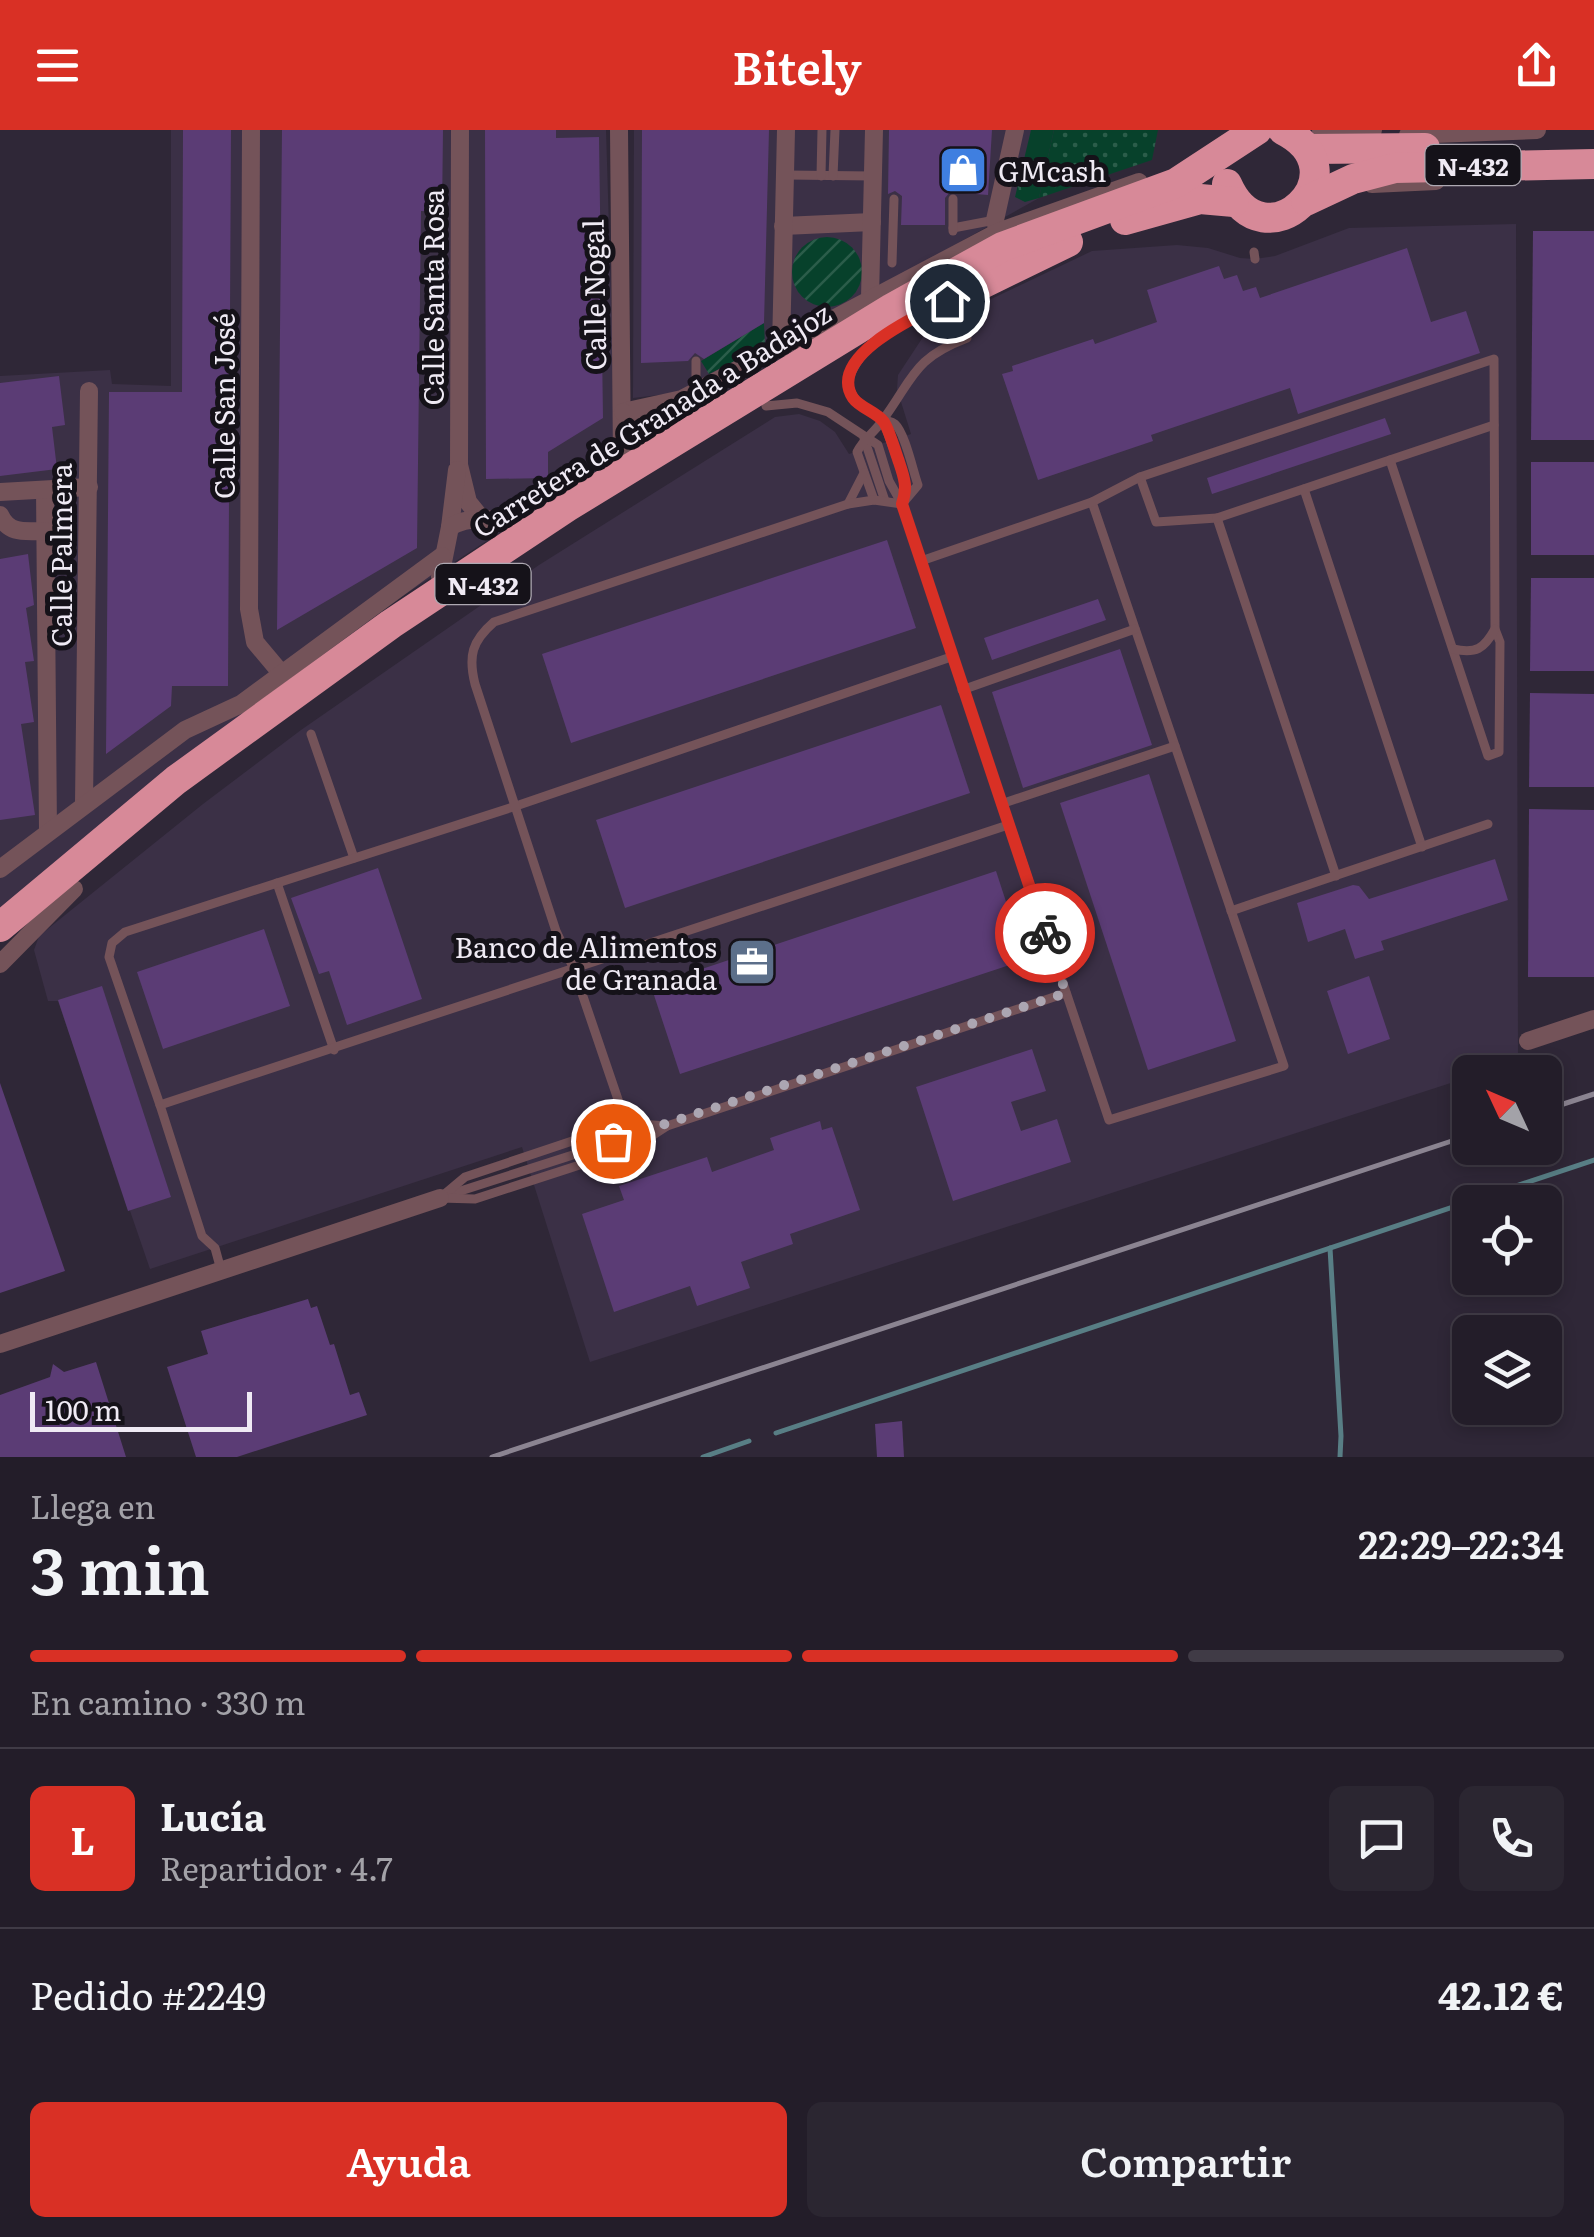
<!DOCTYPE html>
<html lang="es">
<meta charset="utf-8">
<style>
:root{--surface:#231d29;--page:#2b2631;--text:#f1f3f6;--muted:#a3a2a8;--line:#403b46;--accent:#d93025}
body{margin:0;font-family:Literata,serif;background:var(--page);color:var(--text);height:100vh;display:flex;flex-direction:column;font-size:38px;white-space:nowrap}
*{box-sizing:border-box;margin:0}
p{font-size:32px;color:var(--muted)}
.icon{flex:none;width:55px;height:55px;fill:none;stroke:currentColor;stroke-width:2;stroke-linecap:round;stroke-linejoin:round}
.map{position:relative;height:1327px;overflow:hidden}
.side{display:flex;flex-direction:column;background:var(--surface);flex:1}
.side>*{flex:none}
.needle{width:65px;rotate:314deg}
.buttons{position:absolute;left:1452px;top:925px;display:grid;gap:20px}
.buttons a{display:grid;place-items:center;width:110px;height:110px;border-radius:15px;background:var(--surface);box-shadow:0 5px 15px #0003,0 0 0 2px var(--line);font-size:50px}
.scale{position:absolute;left:30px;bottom:25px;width:222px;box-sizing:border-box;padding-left:10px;border:5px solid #efeaf4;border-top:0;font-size:28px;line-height:35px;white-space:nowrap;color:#efeaf4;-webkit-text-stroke:8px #151219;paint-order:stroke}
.pin{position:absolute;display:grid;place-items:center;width:85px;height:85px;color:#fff;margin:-42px;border:5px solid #fff;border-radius:50%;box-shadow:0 2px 10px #0007}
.courier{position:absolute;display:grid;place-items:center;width:100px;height:100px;margin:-50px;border:8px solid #d93025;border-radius:50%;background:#fff;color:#222;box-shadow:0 2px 12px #0007}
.headline em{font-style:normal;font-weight:600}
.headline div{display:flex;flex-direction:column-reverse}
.headline{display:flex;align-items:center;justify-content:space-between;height:170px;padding:0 30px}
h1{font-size:65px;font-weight:600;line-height:75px}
.bar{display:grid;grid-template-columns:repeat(4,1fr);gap:15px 10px;align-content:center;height:120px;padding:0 30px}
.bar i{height:12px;border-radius:8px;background:var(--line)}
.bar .on{background:var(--accent)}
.bar p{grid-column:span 4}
.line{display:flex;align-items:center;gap:25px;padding:0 30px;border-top:2px solid var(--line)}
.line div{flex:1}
.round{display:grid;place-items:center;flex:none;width:105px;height:105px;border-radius:15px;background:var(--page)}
.cta{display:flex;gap:20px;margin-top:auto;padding:20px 30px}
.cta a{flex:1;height:115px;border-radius:15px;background:var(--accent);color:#fff;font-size:40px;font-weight:600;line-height:115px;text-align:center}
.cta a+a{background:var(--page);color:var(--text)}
header{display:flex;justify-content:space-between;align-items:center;height:130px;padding:0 30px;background:var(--accent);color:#fff;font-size:45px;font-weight:600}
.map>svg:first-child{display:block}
</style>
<header><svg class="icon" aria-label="menu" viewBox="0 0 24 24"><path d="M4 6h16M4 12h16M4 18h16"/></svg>Bitely<svg class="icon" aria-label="share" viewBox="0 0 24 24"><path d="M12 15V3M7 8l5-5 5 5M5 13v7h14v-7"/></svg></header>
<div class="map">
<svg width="1594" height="1327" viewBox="0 0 1594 1327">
<defs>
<pattern id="grass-dots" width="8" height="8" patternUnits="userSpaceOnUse" patternTransform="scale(2.5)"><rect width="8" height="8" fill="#07412b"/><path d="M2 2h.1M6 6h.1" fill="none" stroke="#2b5d4a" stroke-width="1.8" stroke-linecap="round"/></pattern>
<pattern id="forest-crowns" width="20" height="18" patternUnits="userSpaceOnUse" patternTransform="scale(2.5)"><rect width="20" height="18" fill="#07412b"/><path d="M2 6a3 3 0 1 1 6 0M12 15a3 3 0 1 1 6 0" fill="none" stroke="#2b5d4a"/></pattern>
<pattern id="garden-furrows" width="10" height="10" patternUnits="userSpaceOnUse" patternTransform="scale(2.5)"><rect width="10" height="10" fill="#07412b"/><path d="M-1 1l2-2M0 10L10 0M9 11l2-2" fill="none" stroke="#2b5d4a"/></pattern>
</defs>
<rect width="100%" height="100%" fill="#2f2737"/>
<!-- built -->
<g fill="#3b3046">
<polygon points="171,0 606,0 616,326 345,504 0,780 0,246 110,240 112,254 171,256"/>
<polygon points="634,0 1054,0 1039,68 712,250 676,263 633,268"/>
<polygon points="1516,94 1518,925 1477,942 1470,942 1470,946 1460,950 590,1232 522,1017 150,1139 58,871 48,871 34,820 39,806 203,674 301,600 539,435 775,287 799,284 820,291 835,302 849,324 911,304 897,259 898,245 923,207 966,181 1092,121 1177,115 1208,118 1240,128 1255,129 1275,126 1349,98"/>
</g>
<!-- grass -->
<polygon fill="url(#grass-dots)" points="1054,0 1158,0 1152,30 1039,68"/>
<!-- forest -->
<polygon fill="url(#forest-crowns)" points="1031,0 1054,0 1039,68 1025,72 1015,67"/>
<!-- garden -->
<g fill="url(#garden-furrows)">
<circle cx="827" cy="142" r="35"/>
<polygon points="764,193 765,216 709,244 701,231"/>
</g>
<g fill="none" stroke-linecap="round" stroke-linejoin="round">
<!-- stream -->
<g stroke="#587e85" stroke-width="5">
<polyline points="1330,1118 1341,1306 1340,1327"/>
<polyline points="776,1303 1594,1030"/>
<polyline points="703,1327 749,1311"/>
</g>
</g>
<!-- building -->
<g fill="#5b3c75">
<polygon points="183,0 231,0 228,556 172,556 171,576 106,624 109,262 182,262"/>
<polygon points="282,0 443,0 442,82 421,81 417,418 277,500"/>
<polygon points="485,0 556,0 556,8 599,7 603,288 548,322 548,348 486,349"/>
<polygon points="642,0 769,0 764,193 704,229 695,223 688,231 641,233"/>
<polygon points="889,0 992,0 988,65 950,62 945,68 945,95 901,95 902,66 895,61 888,64"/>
<polygon points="1533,101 1594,101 1594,310 1531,310"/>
<polygon points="1407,118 1431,192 1466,181 1480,223 1298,284 1290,258 1151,305 1153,311 1038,350 1002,244 1013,241 1012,236 1093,209 1095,214 1157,192 1147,160 1219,136 1224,149 1237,145 1243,161 1256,157 1260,168"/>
<polygon points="59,246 65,295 52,297 57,339 0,346 0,253"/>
<polygon points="1385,288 1391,304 1212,364 1207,348"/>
<rect x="1531" y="332" width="63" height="93"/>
<polygon points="887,410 916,498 571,613 542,524"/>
<polygon points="28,424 34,475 26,478 34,531 25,532 34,592 21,594 35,685 0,690 0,429"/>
<polygon points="1531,448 1594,448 1594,541 1530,541"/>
<polygon points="1098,469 1106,490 992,530 984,508"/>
<polygon points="1120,519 1152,615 1023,658 992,562"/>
<polygon points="1530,563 1594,564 1594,657 1529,657"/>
<polygon points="941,575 970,663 625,778 596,690"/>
<polygon points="1149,644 1236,911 1148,940 1060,673"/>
<polygon points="1529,679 1594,680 1594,847 1528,847"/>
<polygon points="1495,729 1508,770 1381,811 1384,820 1355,829 1345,799 1308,812 1297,773 1353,755 1359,756 1369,769"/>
<polygon points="378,738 422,869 347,895 329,841 319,844 291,768"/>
<polygon points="996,741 1025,830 680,944 651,856"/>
<polygon points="264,799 290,876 163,919 137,842"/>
<polygon points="1369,846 1390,909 1348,924 1327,861"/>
<polygon points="102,856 171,1067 128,1081 58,870"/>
<polygon points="1032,919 1046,961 1011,972 1021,1001 1057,989 1071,1032 953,1071 916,957"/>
<polygon points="0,953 65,1141 0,1163"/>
<polygon points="820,991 822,1000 832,997 860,1080 790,1104 793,1114 741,1132 750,1158 697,1176 690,1156 614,1182 582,1084 624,1070 619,1056 707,1027 712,1042 774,1020 770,1008"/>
<polygon points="308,1169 311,1178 317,1176 330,1215 334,1214 350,1265 359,1262 367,1285 237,1327 196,1327 167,1237 208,1224 201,1201"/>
<polygon points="96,1232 126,1327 0,1327 0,1265 50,1247 53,1234 64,1242"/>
<polygon points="902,1291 904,1327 877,1327 875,1294"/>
</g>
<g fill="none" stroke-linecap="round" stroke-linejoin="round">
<!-- lane -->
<g stroke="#745359" stroke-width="9">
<polyline points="786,45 873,46"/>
<polyline points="821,46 822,0"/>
<polyline points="833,46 835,0"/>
<polyline points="953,98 995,90"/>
<polyline points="953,101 953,69"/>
<polyline points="1254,122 1255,129"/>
<polyline points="892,133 894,69"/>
<path d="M872,213c-29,35 -35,49 8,75 5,3 11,3 15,6 10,9 18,47 23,61l-16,19"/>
<polyline points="696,231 696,261"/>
<polyline points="766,276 797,273 828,282 878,315 889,351 902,374 1109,990 1284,936 1092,372"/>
<polyline points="883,290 907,357 904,368"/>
<polyline points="864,308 885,371"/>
<polyline points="1140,347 1156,392 1217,388 1336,746"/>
<polyline points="1304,359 1422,717"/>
<path d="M874,370l-17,-48c7,-14 17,-19 25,-31 32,-43 30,-62 85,-83"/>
<polyline points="848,374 864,343"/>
<polyline points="1217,388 1494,295"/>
<polyline points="921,431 1092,372 1140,347 1494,229 1495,499 1500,512 1499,622 1488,626 1390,330"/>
<path d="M1453,519c23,5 31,0 42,-20"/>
<polyline points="962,560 1135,499"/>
<polyline points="311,604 354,728"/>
<polyline points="1001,674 1175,616"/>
<polyline points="277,753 334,920"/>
<polyline points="1231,781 1488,694"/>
<polyline points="160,975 109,827 112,813 125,802 516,676 951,527"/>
<path d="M626,993l-53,-156 -17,-36 -81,-247c-7,-28 -3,-43 19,-62l354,-118 26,-4 28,4"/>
<polyline points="448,1065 657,998"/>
<polyline points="440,1068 465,1047 626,993 667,996 1066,863"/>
<polyline points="440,1068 475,1069 635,1017 667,996"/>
<polyline points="221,1140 215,1118 202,1106 160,975 1008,695"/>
</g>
<!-- street -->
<g stroke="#745359" stroke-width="18">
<polyline points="251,0 249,479 255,512 281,543"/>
<polyline points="460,0 459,335 468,372 481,388"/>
<polyline points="619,0 622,329"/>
<polyline points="1321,0 1332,4 1373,0"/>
<polyline points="1408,5 1537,0"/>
<polyline points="1372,54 1436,51"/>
<polyline points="783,96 872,92"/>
<polyline points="998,102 995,90 1015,0"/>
<polyline points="870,168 874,0"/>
<polyline points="781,218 786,0"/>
<polyline points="623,282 682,269 998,102 1139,52"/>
<polyline points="623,282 644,303 657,307"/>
<polyline points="45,360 48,701"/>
<polyline points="0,362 89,357"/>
<path d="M0,385c9,20 26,16 45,16"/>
<polyline points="450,397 457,340"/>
<path d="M440,447l10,-50c22,-13 45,-7 70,-3"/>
<polyline points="84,673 89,261"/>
<polyline points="0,739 185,600 241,574 442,426"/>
<polyline points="0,834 74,759"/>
<polyline points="1528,911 1594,889"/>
<polyline points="0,1214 440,1068"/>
</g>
<!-- highway -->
<g stroke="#d78998" stroke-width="30">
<polyline points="1308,19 1425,18"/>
<path d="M1227,54c37,85 139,-12 56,-54"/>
<polyline points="1306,71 1353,49 1395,38 1594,34"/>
<polyline points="1125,90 1200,69 1234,72"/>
<polyline points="939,175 1068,112"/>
<polyline points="0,797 176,650 391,494 567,377 892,178 1002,117 1176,53 1257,0"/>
</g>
<!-- rail -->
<g stroke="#8b8491" stroke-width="5">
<polyline points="1545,980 1594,964"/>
<polyline points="492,1327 1470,1005"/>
</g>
</g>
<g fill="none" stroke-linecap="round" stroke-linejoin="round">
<!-- done -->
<polyline stroke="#aca6b2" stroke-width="10" stroke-dasharray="0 18" points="613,1011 1066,863 1045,803"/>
<!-- route -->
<path stroke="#d93025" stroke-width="12" d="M947,171c-28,14 -121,55 -94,97 7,10 24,14 31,24 6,10 10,26 14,37 6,18 10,27 4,45l143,429"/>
</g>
<!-- icons -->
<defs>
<g id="shop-square" transform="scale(2.5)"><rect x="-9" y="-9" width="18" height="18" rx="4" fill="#3f7fe0" stroke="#151219"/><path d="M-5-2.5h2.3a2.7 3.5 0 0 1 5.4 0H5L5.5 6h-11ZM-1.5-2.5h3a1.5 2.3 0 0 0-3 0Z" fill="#fff"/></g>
<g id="office-square" transform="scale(2.5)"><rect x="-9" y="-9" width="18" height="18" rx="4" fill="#5c6f8a" stroke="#151219"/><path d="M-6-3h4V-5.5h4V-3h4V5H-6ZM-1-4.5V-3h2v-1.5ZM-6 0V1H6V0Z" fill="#fff"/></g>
</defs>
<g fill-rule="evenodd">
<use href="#shop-square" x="963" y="40"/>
<use href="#office-square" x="752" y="832"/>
</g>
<g text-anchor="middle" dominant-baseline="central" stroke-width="10" stroke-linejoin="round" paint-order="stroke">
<!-- shield labels -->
<g fill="#151219" stroke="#aea9b2" stroke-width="2.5">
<rect x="1425.5" y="15" width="95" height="40" rx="8"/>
<rect x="435.5" y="434" width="95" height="40" rx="8"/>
</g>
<g font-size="25" font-weight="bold" fill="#efeaf4">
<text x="1473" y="35">N-432</text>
<text x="483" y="454">N-432</text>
</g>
<!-- poi labels -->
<g font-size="28" fill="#efeaf4" stroke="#151219" text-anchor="start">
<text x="998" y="40">GMcash</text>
<text x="717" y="816" text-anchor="end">Banco de Alimentos<tspan x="717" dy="32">de Granada</tspan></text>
</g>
<!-- street labels -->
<g font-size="28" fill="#efeaf4" stroke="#151219">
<text transform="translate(593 165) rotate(-91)">Calle Nogal</text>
<text transform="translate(432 167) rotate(-90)">Calle Santa Rosa</text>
<text transform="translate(223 276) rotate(-90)">Calle San José</text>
<text transform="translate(651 289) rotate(-32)">Carretera de Granada a Badajoz</text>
<text transform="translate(60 425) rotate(-90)">Calle Palmera</text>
</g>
</g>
</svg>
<div class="buttons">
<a><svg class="needle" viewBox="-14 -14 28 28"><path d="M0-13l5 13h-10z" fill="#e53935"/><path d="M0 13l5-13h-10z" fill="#a3a2a8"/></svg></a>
<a><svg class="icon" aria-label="locate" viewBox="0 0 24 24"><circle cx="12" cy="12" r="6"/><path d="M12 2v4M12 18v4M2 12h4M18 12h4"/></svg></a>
<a><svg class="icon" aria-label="layers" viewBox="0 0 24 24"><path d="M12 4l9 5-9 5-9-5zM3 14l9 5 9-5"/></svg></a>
</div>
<div class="scale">100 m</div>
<div class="pin" style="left:613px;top:1011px;background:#ea580c"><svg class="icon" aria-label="bag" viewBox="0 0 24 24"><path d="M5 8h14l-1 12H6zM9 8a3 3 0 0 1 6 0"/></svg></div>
<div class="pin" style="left:947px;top:171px;background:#1f2937"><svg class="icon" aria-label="home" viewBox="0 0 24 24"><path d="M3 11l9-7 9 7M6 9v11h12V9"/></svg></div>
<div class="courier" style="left:1045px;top:803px"><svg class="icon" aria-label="bike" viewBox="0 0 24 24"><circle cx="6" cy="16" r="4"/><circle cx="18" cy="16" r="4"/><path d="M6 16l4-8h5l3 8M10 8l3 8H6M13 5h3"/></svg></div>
</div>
<section class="side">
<div class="headline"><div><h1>3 min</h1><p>Llega en</p></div><em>22:29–22:34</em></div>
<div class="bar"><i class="on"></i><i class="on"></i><i class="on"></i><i></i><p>En camino · 330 m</p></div>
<div class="line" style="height:180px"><b class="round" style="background:var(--accent);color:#fff">L</b><div><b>Lucía</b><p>Repartidor · 4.7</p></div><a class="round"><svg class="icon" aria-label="chat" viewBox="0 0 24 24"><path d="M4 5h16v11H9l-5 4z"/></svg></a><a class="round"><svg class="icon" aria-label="phone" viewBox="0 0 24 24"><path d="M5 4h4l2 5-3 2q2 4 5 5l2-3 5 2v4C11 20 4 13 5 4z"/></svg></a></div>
<div class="line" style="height:130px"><div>Pedido #2249</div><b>42.12 €</b></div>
<div class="cta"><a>Ayuda</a><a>Compartir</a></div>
</section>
